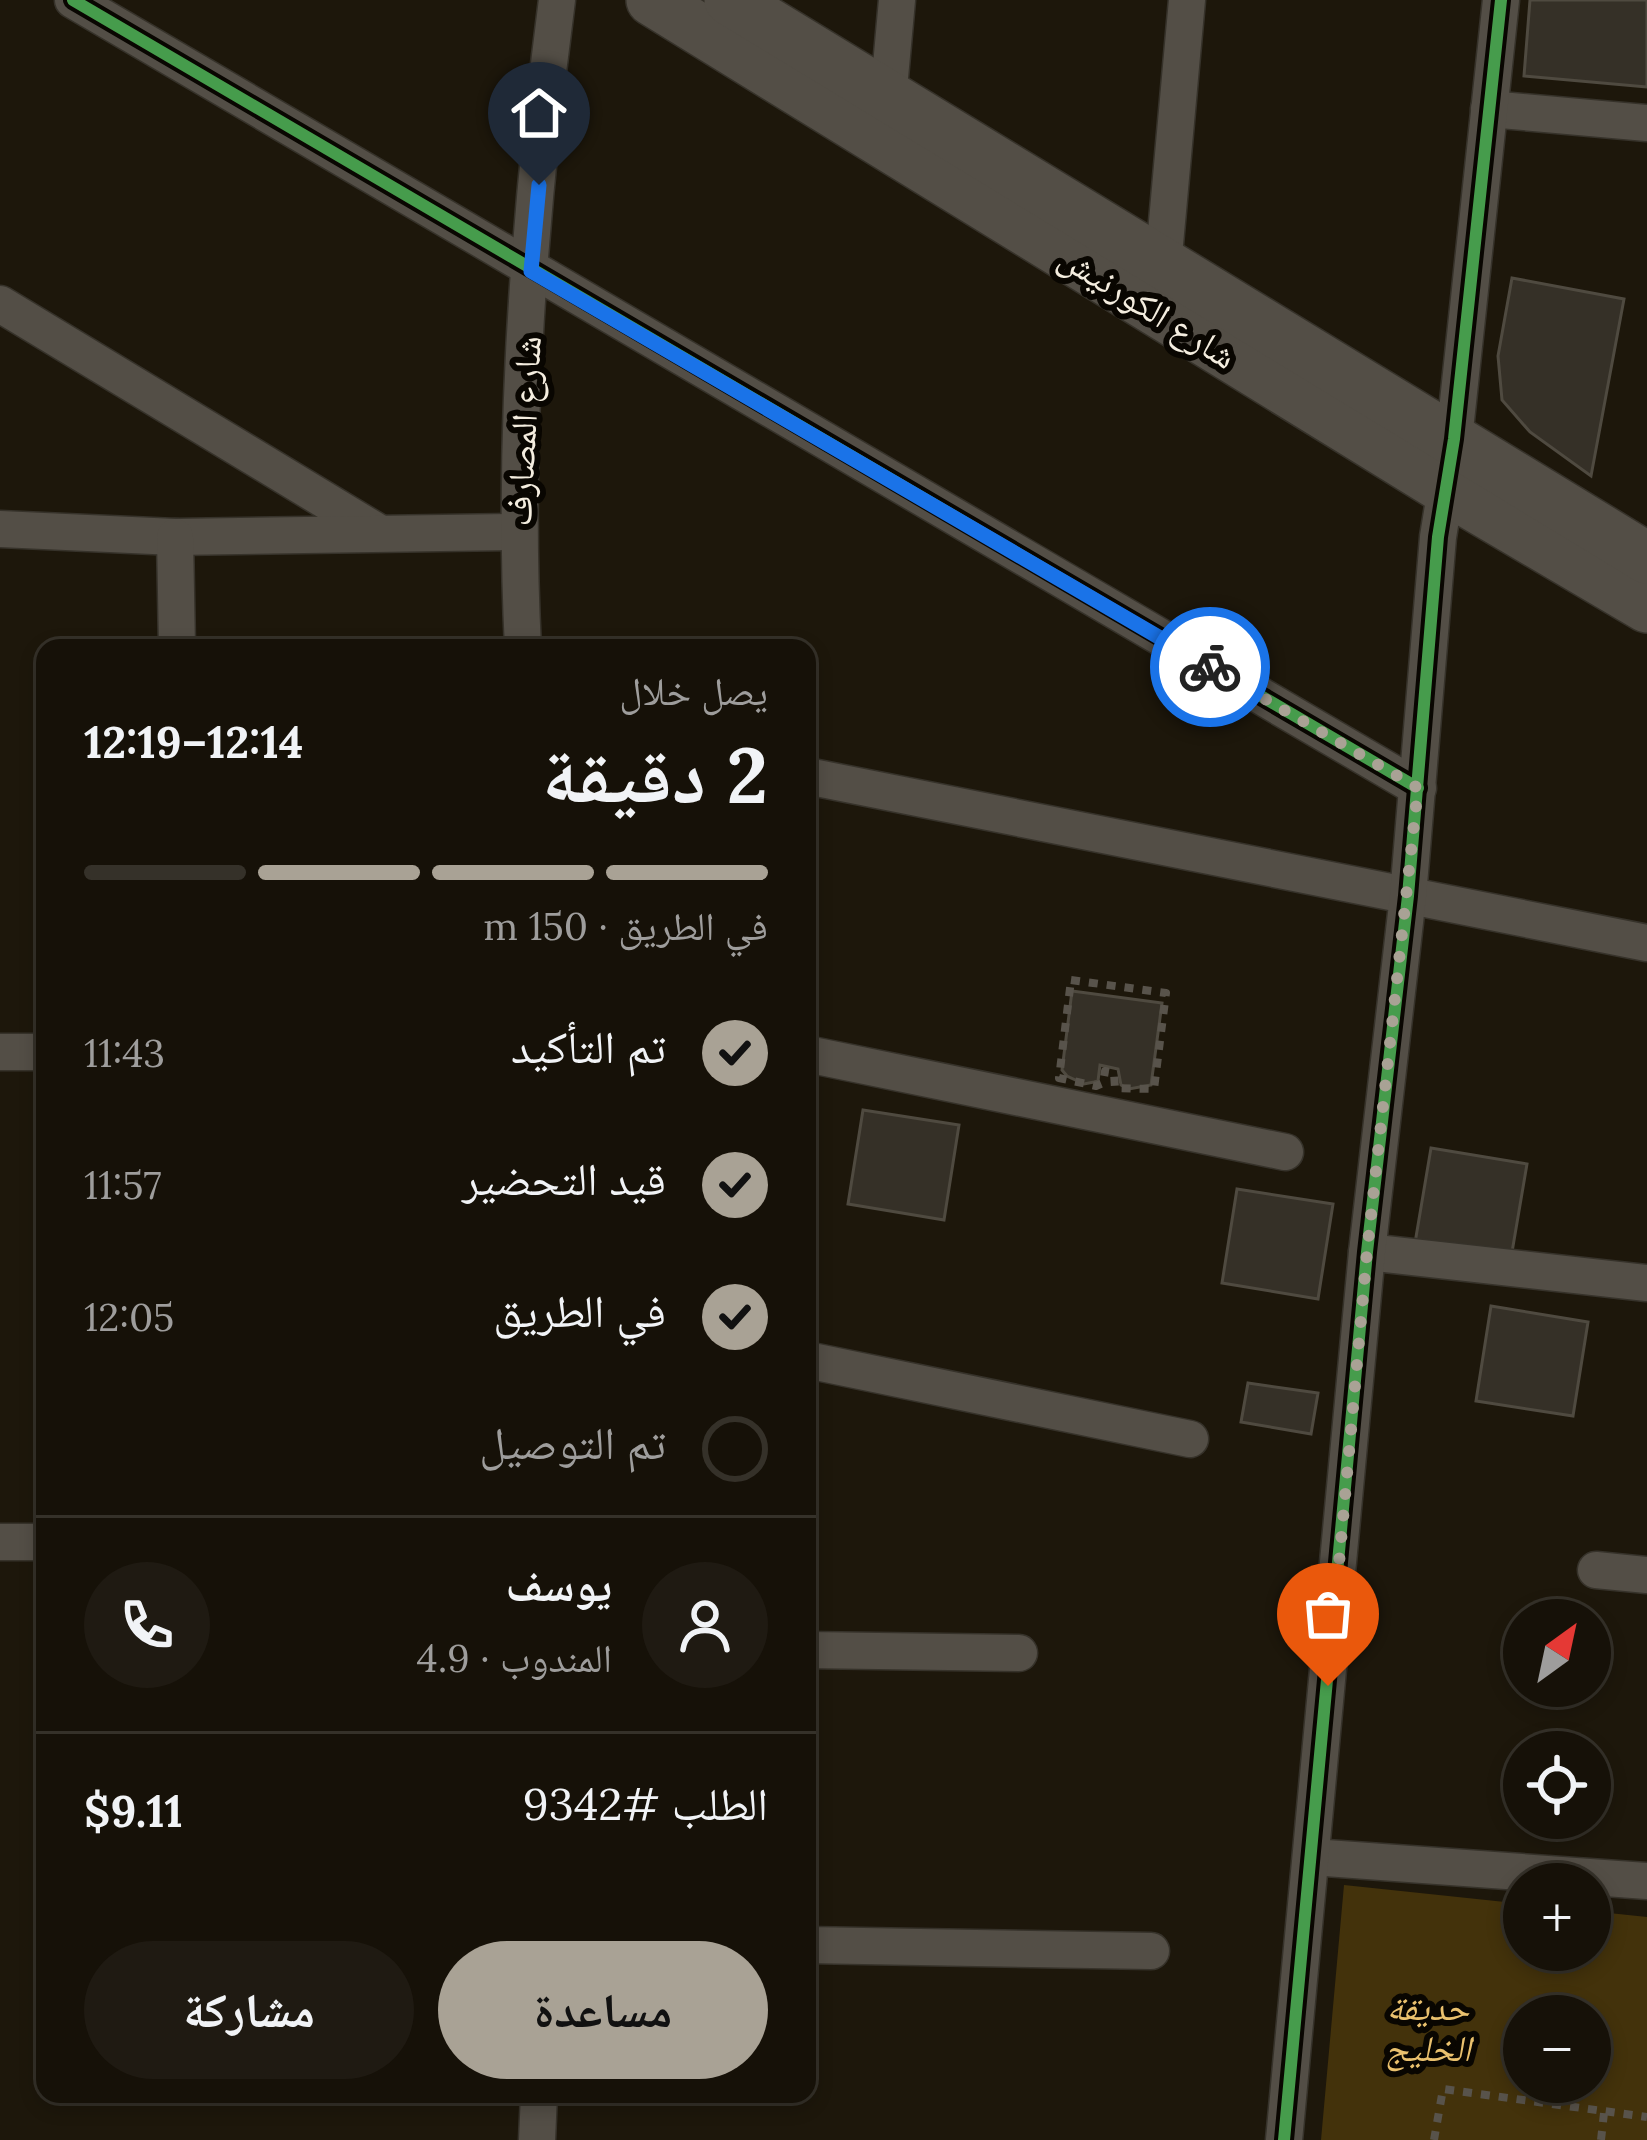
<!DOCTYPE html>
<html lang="ar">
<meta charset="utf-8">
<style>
:root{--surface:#161108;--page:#1f1a12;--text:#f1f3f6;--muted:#9e9d9c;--line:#353129;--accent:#a9a295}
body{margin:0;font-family:Lora,"Noto Naskh Arabic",serif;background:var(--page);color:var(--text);direction:rtl;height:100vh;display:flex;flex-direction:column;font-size:45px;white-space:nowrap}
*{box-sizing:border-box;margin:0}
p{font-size:39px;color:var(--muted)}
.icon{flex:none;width:66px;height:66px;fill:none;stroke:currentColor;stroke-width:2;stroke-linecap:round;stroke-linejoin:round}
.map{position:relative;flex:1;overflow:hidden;direction:ltr}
.sheet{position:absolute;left:36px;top:639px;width:780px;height:1464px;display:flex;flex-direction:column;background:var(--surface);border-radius:24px;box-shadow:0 6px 18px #0003,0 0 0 3px var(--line);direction:rtl}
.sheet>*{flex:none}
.needle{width:78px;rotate:33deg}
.fabs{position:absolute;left:1503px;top:1599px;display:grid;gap:24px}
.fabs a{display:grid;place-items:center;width:108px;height:108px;border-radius:50%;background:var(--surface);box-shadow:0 6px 18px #0003,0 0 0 3px var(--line);font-size:60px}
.pin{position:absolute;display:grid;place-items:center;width:102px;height:102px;color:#fff;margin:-123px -51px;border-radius:50% 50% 50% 0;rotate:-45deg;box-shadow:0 0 12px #0007}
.pin .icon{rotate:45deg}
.courier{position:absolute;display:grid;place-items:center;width:120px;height:120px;margin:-60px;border:9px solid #1a73e8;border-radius:50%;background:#fff;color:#222;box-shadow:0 3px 15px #0007}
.headline em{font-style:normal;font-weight:800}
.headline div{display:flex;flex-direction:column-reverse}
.headline{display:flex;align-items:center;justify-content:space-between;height:204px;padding:0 48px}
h1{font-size:78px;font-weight:800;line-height:90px}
.bar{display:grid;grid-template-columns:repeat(4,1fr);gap:18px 12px;align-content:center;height:144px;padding:0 48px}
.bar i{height:15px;border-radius:9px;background:var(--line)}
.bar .on{background:var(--accent)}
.bar p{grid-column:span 4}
.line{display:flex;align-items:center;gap:30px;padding:0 48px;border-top:3px solid var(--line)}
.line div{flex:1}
.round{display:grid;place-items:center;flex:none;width:126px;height:126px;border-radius:63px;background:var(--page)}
ol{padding:0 48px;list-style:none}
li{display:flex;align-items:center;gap:36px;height:132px}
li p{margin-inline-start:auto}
li .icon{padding:12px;border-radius:50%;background:var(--accent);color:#111;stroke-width:4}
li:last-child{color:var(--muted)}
li i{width:66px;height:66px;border:6px solid var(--line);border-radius:50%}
.action{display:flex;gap:24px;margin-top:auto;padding:24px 48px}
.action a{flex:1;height:138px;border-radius:72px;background:var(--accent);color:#111;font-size:48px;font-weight:800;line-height:138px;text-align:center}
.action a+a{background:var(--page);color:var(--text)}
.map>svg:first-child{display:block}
</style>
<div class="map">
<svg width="1647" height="2140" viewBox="0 0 1647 2140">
<rect width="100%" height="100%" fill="#1d170b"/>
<!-- green -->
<path fill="#43320b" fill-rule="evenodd" d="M1344,1885l180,19v46h66v-39l57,6v223h-326zM1524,2016h66v66h-66z"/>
<!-- building -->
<g fill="#353027" stroke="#4f4a40" stroke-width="3">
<polygon points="1530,0 1647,0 1647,87 1524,76"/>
<polygon points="1512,278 1624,299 1591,476 1530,432 1502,400 1498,356"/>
<polygon points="1072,991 1162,1003 1151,1085 1129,1089 1121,1085 1118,1069 1100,1065 1098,1081 1094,1082 1084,1084 1067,1076 1062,1070"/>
<polygon points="863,1110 959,1125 944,1220 848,1204"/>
<polygon points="1431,1148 1527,1164 1511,1258 1415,1243"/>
<polygon points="1237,1189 1333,1204 1318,1299 1222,1283"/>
<polygon points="1491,1306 1588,1322 1573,1416 1476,1401"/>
<polygon points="1248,1383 1318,1393 1311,1434 1241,1422"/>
</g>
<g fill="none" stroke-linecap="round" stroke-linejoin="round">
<!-- street casing -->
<g stroke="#36322a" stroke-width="39">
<g id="street">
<polyline points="73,0 1418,788"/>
<polyline points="888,99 897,0"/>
<polyline points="1489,109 1647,123"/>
<polyline points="1163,266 1187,0"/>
<polyline points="0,304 376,531"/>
<polyline points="0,529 175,537 517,532"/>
<polyline points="175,537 177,648"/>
<path d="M523,648c-11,-215 6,-435 34,-648"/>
<polyline points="807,776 1647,943"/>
<polyline points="0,1052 45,1052"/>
<polyline points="807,1054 1285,1152"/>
<polyline points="1367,1252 1647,1283"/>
<polyline points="807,1360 1190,1439"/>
<polyline points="0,1542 45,1542"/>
<polyline points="1596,1570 1647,1575"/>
<polyline points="807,1650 1019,1653"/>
<polyline points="1312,1857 1647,1881"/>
<polyline points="807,1945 1151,1951"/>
<polyline points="537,2140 539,2094"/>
<polyline points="1284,2140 1367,1252 1408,896 1438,537 1454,439 1501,0"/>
</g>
</g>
<!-- secondary casing -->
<g stroke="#36322a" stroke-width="54">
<g id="secondary">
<polyline points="652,0 1448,490 1647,607"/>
<polyline points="730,0 1647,558"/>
</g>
</g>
<!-- path -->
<g stroke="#58534b" stroke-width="8" stroke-dasharray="9 9" stroke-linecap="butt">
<polygon points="1071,980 1166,993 1154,1089 1115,1088 1114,1073 1105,1071 1103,1083 1096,1086 1059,1078"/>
<polyline points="1434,2140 1443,2089 1647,2117"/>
<polyline points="1601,2140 1604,2113"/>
</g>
<!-- street -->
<use href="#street" stroke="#534e46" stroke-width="36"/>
<!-- secondary -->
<use href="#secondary" stroke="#534e46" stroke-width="51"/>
<!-- cycleway casing -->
<g stroke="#090601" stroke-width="20">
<g id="cycleway">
<polyline points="73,0 1418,788"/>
<polyline points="1284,2140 1367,1252 1408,896 1438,537 1454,439 1501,0"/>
</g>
</g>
<!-- cycleway -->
<use href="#cycleway" stroke="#469c4c" stroke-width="12"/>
</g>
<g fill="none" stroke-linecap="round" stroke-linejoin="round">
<!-- done -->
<polyline stroke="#a9a295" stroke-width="12" stroke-dasharray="0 21.6" points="1210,667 1418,788 1367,1252 1328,1686"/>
<!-- route -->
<polyline stroke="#1a73e8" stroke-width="15" points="539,185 531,271 1210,667"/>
</g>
<g text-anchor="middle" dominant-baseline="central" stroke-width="12" stroke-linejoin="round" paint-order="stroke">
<!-- street labels -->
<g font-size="36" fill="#f4eddf" stroke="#090601">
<text transform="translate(1148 306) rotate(32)">شارع الكورنيش</text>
<text transform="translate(523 431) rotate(-87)">شارع المصارف</text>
</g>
<!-- park labels -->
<g font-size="36" font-style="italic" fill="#eac16e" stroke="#090601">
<text x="1428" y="2007">حديقة<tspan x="1428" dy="41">الخليج</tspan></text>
</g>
</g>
</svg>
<div class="fabs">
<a><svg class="needle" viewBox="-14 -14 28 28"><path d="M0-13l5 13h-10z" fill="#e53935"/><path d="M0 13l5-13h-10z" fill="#9e9d9c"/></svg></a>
<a><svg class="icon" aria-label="locate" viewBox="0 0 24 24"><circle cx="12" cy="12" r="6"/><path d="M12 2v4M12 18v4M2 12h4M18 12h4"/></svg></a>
<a>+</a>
<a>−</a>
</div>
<div class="pin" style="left:1328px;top:1686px;background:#ea580c"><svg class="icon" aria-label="bag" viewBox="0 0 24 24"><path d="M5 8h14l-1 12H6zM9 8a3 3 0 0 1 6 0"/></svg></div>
<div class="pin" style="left:539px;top:185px;background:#1f2937"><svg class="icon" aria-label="home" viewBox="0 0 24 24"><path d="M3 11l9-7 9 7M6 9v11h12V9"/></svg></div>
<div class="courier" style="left:1210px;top:667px"><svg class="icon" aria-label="bike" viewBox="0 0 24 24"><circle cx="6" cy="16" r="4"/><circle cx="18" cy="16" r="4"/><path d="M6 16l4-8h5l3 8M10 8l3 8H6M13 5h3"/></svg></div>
<section class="sheet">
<div class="headline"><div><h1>2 دقيقة</h1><p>يصل خلال</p></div><em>12:14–12:19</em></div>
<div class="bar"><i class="on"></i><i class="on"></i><i class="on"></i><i></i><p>في الطريق · 150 m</p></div>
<ol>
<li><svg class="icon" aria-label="check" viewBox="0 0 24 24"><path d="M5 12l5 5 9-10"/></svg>تم التأكيد<p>11:43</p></li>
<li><svg class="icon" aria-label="check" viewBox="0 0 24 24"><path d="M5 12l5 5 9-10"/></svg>قيد التحضير<p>11:57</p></li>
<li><svg class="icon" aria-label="check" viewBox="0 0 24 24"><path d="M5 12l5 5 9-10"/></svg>في الطريق<p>12:05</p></li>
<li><i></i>تم التوصيل</li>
</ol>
<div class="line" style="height:216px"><a class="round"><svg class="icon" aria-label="person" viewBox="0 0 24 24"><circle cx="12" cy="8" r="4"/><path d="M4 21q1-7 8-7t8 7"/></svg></a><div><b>يوسف</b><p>المندوب · 4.9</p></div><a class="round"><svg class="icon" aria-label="phone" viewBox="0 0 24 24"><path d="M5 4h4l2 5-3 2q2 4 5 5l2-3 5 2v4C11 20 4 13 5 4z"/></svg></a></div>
<div class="line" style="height:156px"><div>الطلب #9342</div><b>$9.11</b></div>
<div class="action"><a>مساعدة</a><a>مشاركة</a></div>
</section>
</div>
